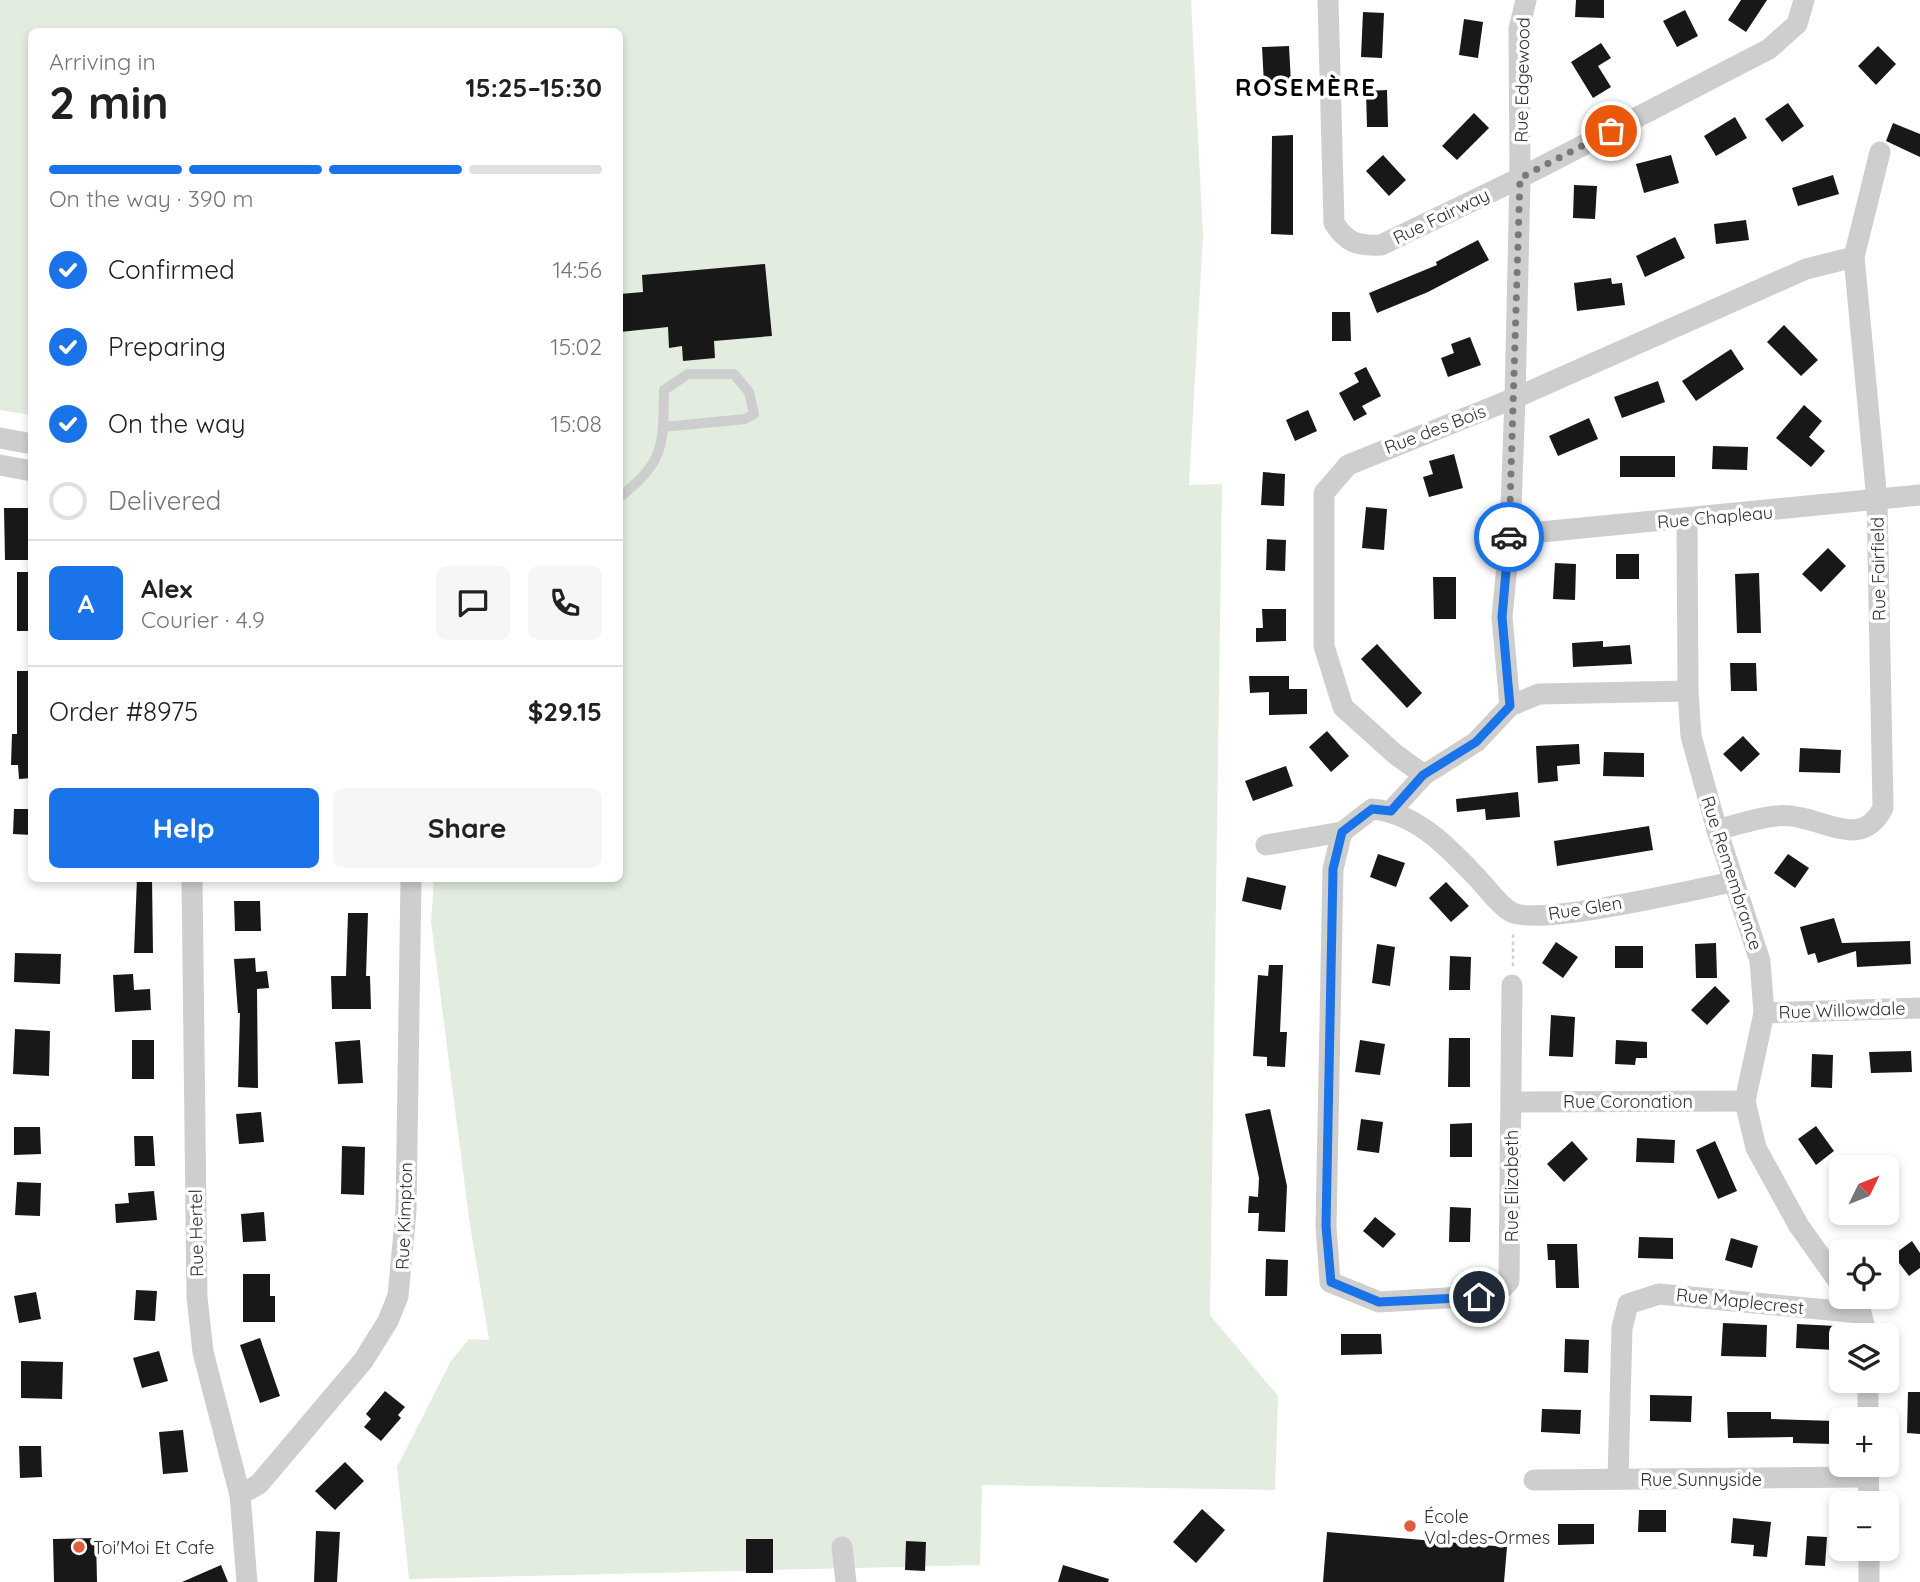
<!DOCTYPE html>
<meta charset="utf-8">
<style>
:root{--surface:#fff;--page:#f6f6f6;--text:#202124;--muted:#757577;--line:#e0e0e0;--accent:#1a73e8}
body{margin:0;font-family:Quicksand,sans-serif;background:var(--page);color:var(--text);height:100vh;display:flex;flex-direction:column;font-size:26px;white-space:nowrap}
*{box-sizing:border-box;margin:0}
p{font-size:23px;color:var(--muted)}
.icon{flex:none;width:38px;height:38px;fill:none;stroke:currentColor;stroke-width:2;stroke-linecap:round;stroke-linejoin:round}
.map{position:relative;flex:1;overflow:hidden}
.side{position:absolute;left:28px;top:28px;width:595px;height:854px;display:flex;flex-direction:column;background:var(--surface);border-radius:10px;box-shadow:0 4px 10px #0003}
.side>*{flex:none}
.needle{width:46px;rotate:47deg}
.fabs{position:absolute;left:1829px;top:1155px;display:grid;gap:14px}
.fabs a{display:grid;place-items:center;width:70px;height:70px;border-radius:10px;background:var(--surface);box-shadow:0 4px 10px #0003;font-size:35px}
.pin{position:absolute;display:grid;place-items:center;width:60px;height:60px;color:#fff;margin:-30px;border:4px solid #fff;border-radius:50%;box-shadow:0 2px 7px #0007}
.courier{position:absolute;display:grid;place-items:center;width:70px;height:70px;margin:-35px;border:5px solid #1a73e8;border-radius:50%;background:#fff;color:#222;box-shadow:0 2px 9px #0007}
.head em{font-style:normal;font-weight:700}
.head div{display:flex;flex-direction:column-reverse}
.head{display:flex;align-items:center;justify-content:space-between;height:119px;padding:0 21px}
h1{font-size:46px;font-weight:700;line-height:52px}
.bar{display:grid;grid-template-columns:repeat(4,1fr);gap:10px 7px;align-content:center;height:84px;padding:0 21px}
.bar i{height:9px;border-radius:5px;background:var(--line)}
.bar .current{background:var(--accent)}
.bar p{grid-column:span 4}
.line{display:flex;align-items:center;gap:18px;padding:0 21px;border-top:2px solid var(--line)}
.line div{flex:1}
.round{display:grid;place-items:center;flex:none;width:74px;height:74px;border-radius:10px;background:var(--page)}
ol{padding:0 21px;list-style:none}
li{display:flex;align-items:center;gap:21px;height:77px}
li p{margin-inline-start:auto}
li .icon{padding:7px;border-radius:50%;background:var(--accent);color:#fff;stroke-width:4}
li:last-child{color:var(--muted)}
li i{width:38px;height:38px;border:4px solid var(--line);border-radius:50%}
.action{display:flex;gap:14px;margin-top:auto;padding:14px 21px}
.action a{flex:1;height:80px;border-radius:10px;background:var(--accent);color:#fff;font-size:28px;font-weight:700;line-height:80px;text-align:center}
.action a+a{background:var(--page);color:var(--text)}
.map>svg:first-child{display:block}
</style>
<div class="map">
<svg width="1920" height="1582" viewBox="0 0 1920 1582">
<rect width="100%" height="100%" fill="#fff"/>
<!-- green -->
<polygon fill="#e3eddf" points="0,0 1191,0 1203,235 1189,485 1222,484 1210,1315 1278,1396 1275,1490 982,1485 980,1565 409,1579 397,1467 451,1361 469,1339 489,1340 469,1218 431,922 434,879 620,878 620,32 32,32 31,415 0,410"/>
<!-- building -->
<g fill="#181818">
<polygon points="1576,0 1604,0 1604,18 1575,17"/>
<polygon points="1741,0 1767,0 1746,32 1728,20"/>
<polygon points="1685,10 1698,36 1677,47 1663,21"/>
<polygon points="1363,12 1384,13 1382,58 1361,57"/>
<polygon points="1464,19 1483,22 1478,58 1459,55"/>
<polygon points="1601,43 1611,58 1598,66 1611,87 1593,98 1571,62"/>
<polygon points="1289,46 1291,83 1264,84 1262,47"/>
<polygon points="1878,46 1896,64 1876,85 1858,66"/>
<polygon points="1387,90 1388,127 1367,127 1366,91"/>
<polygon points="1788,103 1804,126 1782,142 1765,119"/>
<polygon points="1474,113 1489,128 1457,160 1442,146"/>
<polygon points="1735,117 1747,138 1716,156 1704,136"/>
<polygon points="1893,123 1920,134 1920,157 1886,141"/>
<polygon points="1293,135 1293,235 1271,234 1272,136"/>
<polygon points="1383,155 1406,180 1389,196 1366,171"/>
<polygon points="1671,155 1679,183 1644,193 1636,164"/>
<polygon points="1833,175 1839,194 1798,206 1792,188"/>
<polygon points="1574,185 1597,186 1595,219 1573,218"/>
<polygon points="1746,220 1749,240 1716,244 1714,224"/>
<polygon points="1675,237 1685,258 1645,277 1636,256"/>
<polygon points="1478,240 1489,260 1428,292 1377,313 1369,293 1437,265 1436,262"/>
<polygon points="765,264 772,336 714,341 715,358 683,361 682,346 669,348 668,327 620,332 620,294 643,292 642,275"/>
<polygon points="1611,278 1612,284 1622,283 1625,305 1577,311 1574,283"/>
<polygon points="1332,312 1350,312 1351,341 1332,341"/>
<polygon points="1784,325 1818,360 1801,376 1767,342"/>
<polygon points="1470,337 1481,365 1448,377 1441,358 1454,353 1451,344"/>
<polygon points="1731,349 1744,369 1696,401 1682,381"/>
<polygon points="1366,367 1381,396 1362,406 1367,414 1354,421 1339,393 1359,382 1354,373"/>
<polygon points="1658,381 1665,402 1622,418 1614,397"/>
<polygon points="1804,405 1822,421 1809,437 1825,451 1811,467 1776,438"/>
<polygon points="1308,410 1317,431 1295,441 1286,420"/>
<polygon points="1589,418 1598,439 1558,456 1549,436"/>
<polygon points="1713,446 1748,447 1747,470 1712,469"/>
<polygon points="1454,454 1463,488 1429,497 1423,477 1433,474 1429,461"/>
<rect x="1620" y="456" width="55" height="21"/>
<polygon points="1263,472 1285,474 1284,506 1261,505"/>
<polygon points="1366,507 1387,509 1384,550 1362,548"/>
<polygon points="4,508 28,508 29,560 5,560"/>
<polygon points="1267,539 1286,540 1285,571 1266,570"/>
<polygon points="1828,548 1846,566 1821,592 1802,574"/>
<rect x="1616" y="554" width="23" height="25"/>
<polygon points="1555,563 1576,564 1575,600 1553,599"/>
<rect x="17" y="572" width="15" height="59"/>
<polygon points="1759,573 1761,633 1737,633 1735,574"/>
<polygon points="1433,577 1456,577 1456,619 1434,619"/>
<polygon points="1262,609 1286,609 1286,641 1256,642 1256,628 1263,628"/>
<polygon points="1603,641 1603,647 1630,645 1632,664 1573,667 1572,643"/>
<polygon points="1377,644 1422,693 1407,708 1361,659"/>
<polygon points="1730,663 1756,663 1757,691 1731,691"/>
<polygon points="17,671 32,671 32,778 19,779 18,765 11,765 12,734 17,734"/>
<polygon points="1249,676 1289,676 1289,689 1307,689 1307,714 1269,715 1269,692 1250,693"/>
<polygon points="1327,731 1349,756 1331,772 1309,747"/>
<polygon points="1743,736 1760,754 1741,772 1723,754"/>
<polygon points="1579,744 1580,764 1557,766 1558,781 1538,783 1536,746"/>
<polygon points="1800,748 1841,750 1840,773 1799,772"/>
<polygon points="1604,752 1644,753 1644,777 1603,776"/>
<polygon points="1286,766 1293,786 1253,801 1245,781"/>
<polygon points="1518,792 1520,817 1486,820 1485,809 1457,812 1456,799"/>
<polygon points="14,809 32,809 32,835 13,834"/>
<polygon points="1649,826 1653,850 1557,866 1554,841"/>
<polygon points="1378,854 1405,863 1396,887 1370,877"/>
<polygon points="1788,854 1809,868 1795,888 1774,873"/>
<polygon points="1247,877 1286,886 1281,910 1242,901"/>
<polygon points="137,878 152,878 153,953 134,953"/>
<polygon points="1446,882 1469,906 1451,922 1429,898"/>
<polygon points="234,901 260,901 261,931 235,931"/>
<polygon points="348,913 368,913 366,976 370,976 371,1009 332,1009 331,976 346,976"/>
<polygon points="1834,918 1842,943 1910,941 1911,964 1857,967 1856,951 1818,963 1815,953 1808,955 1800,927"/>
<polygon points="1556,942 1578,957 1563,978 1542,963"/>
<polygon points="1716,943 1717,978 1696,978 1695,944"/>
<polygon points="1377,944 1395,947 1390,986 1372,983"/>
<rect x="1615" y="946" width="28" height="22"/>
<polygon points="15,953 61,954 60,984 14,982"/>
<polygon points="1450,956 1471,957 1470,990 1449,990"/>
<polygon points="255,958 256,972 267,971 269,988 257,989 258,1088 238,1087 240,1013 238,1013 234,959"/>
<polygon points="1269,965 1283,965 1280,1032 1287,1032 1285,1067 1267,1066 1267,1057 1253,1056 1258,975 1268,976"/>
<polygon points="133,974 134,990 150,989 151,1010 115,1012 113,975"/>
<polygon points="1715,986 1730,1001 1707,1025 1691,1010"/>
<polygon points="1551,1015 1575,1017 1573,1057 1549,1056"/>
<polygon points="15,1029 50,1031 49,1076 13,1074"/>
<polygon points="1449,1038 1470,1038 1470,1087 1448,1087"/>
<rect x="132" y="1040" width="22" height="39"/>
<polygon points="360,1040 363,1083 338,1084 335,1042"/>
<polygon points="1360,1040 1385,1044 1380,1075 1355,1072"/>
<polygon points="1616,1040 1647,1042 1647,1058 1636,1058 1635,1065 1615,1064"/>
<polygon points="1911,1051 1912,1072 1871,1073 1869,1052"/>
<polygon points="1812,1054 1833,1055 1832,1088 1811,1087"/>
<polygon points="1270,1109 1287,1186 1285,1232 1258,1231 1259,1213 1248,1213 1249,1196 1258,1197 1259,1178 1245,1114"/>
<polygon points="261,1112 264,1142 239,1144 236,1114"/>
<polygon points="1361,1119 1383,1122 1379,1153 1357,1150"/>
<polygon points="1472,1123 1472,1157 1450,1157 1450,1124"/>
<polygon points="1816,1126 1834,1151 1816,1165 1798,1139"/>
<polygon points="14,1127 40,1127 41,1154 14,1155"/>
<polygon points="134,1136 153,1136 155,1166 135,1166"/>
<polygon points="1637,1138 1675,1140 1674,1163 1636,1162"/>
<polygon points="1572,1141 1588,1159 1564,1182 1547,1164"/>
<polygon points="1715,1141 1737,1191 1718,1199 1696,1150"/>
<polygon points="342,1146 365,1147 364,1195 341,1194"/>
<polygon points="17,1182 41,1183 40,1216 15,1215"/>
<polygon points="154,1191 157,1220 116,1223 115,1204 129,1203 128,1193"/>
<polygon points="1450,1207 1471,1208 1470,1242 1449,1242"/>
<polygon points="264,1212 266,1241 243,1242 241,1214"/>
<polygon points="1375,1217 1396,1234 1383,1248 1363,1231"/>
<polygon points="1639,1237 1673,1238 1673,1259 1638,1258"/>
<polygon points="1731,1238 1758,1246 1752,1268 1725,1260"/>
<polygon points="1912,1241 1920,1253 1920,1268 1909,1276 1893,1255"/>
<polygon points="1547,1244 1577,1244 1579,1288 1556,1288 1555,1260 1548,1260"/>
<polygon points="1266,1259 1288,1260 1287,1296 1265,1296"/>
<polygon points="243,1274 270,1274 270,1296 275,1296 275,1322 243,1322"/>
<polygon points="136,1290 157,1291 155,1321 134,1320"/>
<polygon points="36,1292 41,1319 19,1323 14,1296"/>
<polygon points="1723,1323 1767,1325 1766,1357 1721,1356"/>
<polygon points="1797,1324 1836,1326 1835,1350 1796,1348"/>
<polygon points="1341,1334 1381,1334 1382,1354 1341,1355"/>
<polygon points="260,1338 280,1396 260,1403 240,1345"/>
<polygon points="1565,1339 1589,1340 1588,1373 1564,1372"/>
<polygon points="159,1351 168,1381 142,1388 133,1358"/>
<polygon points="21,1361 63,1362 62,1399 21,1398"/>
<polygon points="385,1391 405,1407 398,1415 401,1418 381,1441 364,1427 371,1419 366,1414"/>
<polygon points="1908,1392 1920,1392 1920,1434 1907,1433"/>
<polygon points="1650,1395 1692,1396 1691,1422 1650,1421"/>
<polygon points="1542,1409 1581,1410 1580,1434 1541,1432"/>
<polygon points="1727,1412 1771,1412 1771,1419 1835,1421 1834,1444 1793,1443 1793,1437 1728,1438"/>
<polygon points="183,1430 188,1472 163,1474 159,1432"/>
<polygon points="19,1446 41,1446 42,1477 20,1478"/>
<polygon points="345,1462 364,1481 335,1510 315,1491"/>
<polygon points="1202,1509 1225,1530 1196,1563 1173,1542"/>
<polygon points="1639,1510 1666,1510 1666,1532 1638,1532"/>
<polygon points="1733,1518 1771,1522 1767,1557 1753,1556 1754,1545 1731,1543"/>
<polygon points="1558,1524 1594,1524 1594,1544 1558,1545"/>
<polygon points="316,1531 340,1532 337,1582 314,1582"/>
<polygon points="1327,1532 1507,1547 1504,1582 1323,1582"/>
<polygon points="1807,1536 1827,1537 1825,1566 1805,1565"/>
<polygon points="96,1538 97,1582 54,1582 53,1539"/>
<rect x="746" y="1539" width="27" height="34"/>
<polygon points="906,1541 926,1542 925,1571 905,1570"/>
<polygon points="221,1565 228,1582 182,1582"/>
<polygon points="1063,1565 1109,1579 1108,1582 1058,1582"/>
</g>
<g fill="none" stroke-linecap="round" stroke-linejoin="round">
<!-- path -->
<polyline stroke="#cecece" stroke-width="2.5" stroke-dasharray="3.5 3.5" stroke-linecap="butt" points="1513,966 1513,931"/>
<!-- service -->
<path stroke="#cecece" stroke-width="10" d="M620,497c45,-36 43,-51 44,-107l24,-16h46l15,18 5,22 -9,5 -82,8"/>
<!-- minor -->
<g stroke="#cecece" stroke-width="21">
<path d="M1328,0l6,223c13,20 23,23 47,22l139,-67 249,-129 28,-25 7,-24"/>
<polyline points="0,438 32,444"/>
<polyline points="0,465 32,471"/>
<polyline points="1687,520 1688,691 1691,736 1717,830 1760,961 1764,1013 1745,1101 1756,1148 1799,1226 1841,1285"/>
<polyline points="1510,535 1920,495"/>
<polyline points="1510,706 1502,617 1510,535 1515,398 1520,178 1519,29 1526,0"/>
<polyline points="1424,775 1395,754 1343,707 1324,646 1324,493 1348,465 1515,398 1806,269 1854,257"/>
<polyline points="1391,811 1424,775 1476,742 1510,706 1539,694 1688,691"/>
<path d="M1717,830c19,-5 39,-12 59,-14 42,-5 83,39 107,-8l-6,-307 -23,-244 26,-105"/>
<polyline points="1266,845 1342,832"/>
<polyline points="192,878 197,1297 203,1352 240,1495 247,1582"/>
<path d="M1512,985l-3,296 -13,14 -117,7 -49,-20 -4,-56 7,-357 9,-37 30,-23c46,4 79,41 109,73 9,10 18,23 30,30 27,15 184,-23 222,-30"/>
<polyline points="1764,1013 1920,1008"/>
<polyline points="1511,1102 1745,1101"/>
<polyline points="1853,1301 1861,1313 1867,1335"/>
<polyline points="1868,1381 1868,1419"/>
<polyline points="1868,1465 1869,1503"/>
<polyline points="1618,1479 1622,1328 1628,1304 1659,1294 1861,1313"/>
<polyline points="1534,1480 1868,1477"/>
<polyline points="240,1495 259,1484 363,1361 388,1321 398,1296 406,1211 411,878"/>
<polyline points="842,1547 846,1582"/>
<polyline points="1869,1549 1869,1582"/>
</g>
</g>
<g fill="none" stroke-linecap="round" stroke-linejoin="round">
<!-- done -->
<polyline stroke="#797979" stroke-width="7" stroke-dasharray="0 12.6" points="1509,537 1520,178 1611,131"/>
<!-- route -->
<polyline stroke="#1a73e8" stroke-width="9" points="1479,1297 1379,1302 1331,1282 1326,1226 1333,869 1342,832 1372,809 1391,811 1423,775 1476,742 1510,706 1502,617 1509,537"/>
</g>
<!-- markers -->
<g fill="#e15d39" stroke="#fff" stroke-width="2.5">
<circle cx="1410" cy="1526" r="7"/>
<circle cx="79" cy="1547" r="7"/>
</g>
<g text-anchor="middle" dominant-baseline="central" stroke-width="7" stroke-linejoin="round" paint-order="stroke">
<!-- street labels -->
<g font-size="18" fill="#313131" stroke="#fff">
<text transform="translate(1522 80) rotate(-89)">Rue Edgewood</text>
<text transform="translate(1441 216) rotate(-26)">Rue Fairway</text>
<text transform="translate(1435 429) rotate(-21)">Rue des Bois</text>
<text transform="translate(1715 517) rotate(-5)">Rue Chapleau</text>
<text transform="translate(1878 569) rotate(-91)">Rue Fairfield</text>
<text transform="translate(1732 873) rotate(72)">Rue Remembrance</text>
<text transform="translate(1585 908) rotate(-9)">Rue Glen</text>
<text transform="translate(1842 1010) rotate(-2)">Rue Willowdale</text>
<text x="1628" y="1101">Rue Coronation</text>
<text transform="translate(1511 1186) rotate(-90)">Rue Elizabeth</text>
<text transform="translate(404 1216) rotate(-88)">Rue Kimpton</text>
<text transform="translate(196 1233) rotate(-91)">Rue Hertel</text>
<text transform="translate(1740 1301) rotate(6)">Rue Maplecrest</text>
<text x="1701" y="1479">Rue Sunnyside</text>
</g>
<!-- poi labels -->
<g font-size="18" fill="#313131" stroke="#fff" text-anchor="start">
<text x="1424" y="1516">École<tspan x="1424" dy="21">Val-des-Ormes</tspan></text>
<text x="93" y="1547">Toi'Moi Et Cafe</text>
</g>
<!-- district labels -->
<g font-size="24" font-weight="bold" letter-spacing="2" fill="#000" stroke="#fff">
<text x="1306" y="87">ROSEMÈRE</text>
</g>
</g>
</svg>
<div class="fabs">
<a><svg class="needle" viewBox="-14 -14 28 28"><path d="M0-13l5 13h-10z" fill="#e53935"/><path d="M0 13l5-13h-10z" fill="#757577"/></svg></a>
<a><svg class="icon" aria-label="locate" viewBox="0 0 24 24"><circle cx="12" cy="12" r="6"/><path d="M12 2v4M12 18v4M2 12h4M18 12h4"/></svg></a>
<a><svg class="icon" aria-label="layers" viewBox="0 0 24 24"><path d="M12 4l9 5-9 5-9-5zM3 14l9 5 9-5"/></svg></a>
<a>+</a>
<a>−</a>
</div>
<div class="pin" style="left:1611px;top:131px;background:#ea580c"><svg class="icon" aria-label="bag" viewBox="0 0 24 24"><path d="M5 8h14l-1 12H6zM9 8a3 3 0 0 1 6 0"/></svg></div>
<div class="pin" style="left:1479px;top:1297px;background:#1f2937"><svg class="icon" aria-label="home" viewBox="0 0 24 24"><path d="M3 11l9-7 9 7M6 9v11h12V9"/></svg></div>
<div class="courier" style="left:1509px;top:537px"><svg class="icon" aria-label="car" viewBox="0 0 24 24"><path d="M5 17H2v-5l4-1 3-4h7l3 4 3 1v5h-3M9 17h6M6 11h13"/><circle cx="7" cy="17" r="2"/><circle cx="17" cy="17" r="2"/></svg></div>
<section class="side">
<div class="head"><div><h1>2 min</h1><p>Arriving in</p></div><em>15:25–15:30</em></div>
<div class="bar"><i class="current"></i><i class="current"></i><i class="current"></i><i></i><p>On the way · 390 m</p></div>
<ol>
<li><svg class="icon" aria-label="check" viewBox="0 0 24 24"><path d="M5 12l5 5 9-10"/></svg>Confirmed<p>14:56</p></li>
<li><svg class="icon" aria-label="check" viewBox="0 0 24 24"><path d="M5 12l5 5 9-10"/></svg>Preparing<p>15:02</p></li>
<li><svg class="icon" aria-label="check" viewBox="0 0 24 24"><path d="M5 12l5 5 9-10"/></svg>On the way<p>15:08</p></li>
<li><i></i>Delivered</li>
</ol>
<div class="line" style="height:126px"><b class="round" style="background:var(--accent);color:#fff">A</b><div><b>Alex</b><p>Courier · 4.9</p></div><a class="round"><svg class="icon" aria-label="chat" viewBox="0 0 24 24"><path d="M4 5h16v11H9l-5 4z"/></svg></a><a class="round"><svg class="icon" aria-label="phone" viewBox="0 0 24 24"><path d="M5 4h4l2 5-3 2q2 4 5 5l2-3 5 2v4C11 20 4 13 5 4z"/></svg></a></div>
<div class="line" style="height:91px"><div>Order #8975</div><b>$29.15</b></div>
<div class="action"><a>Help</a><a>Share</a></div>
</section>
</div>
